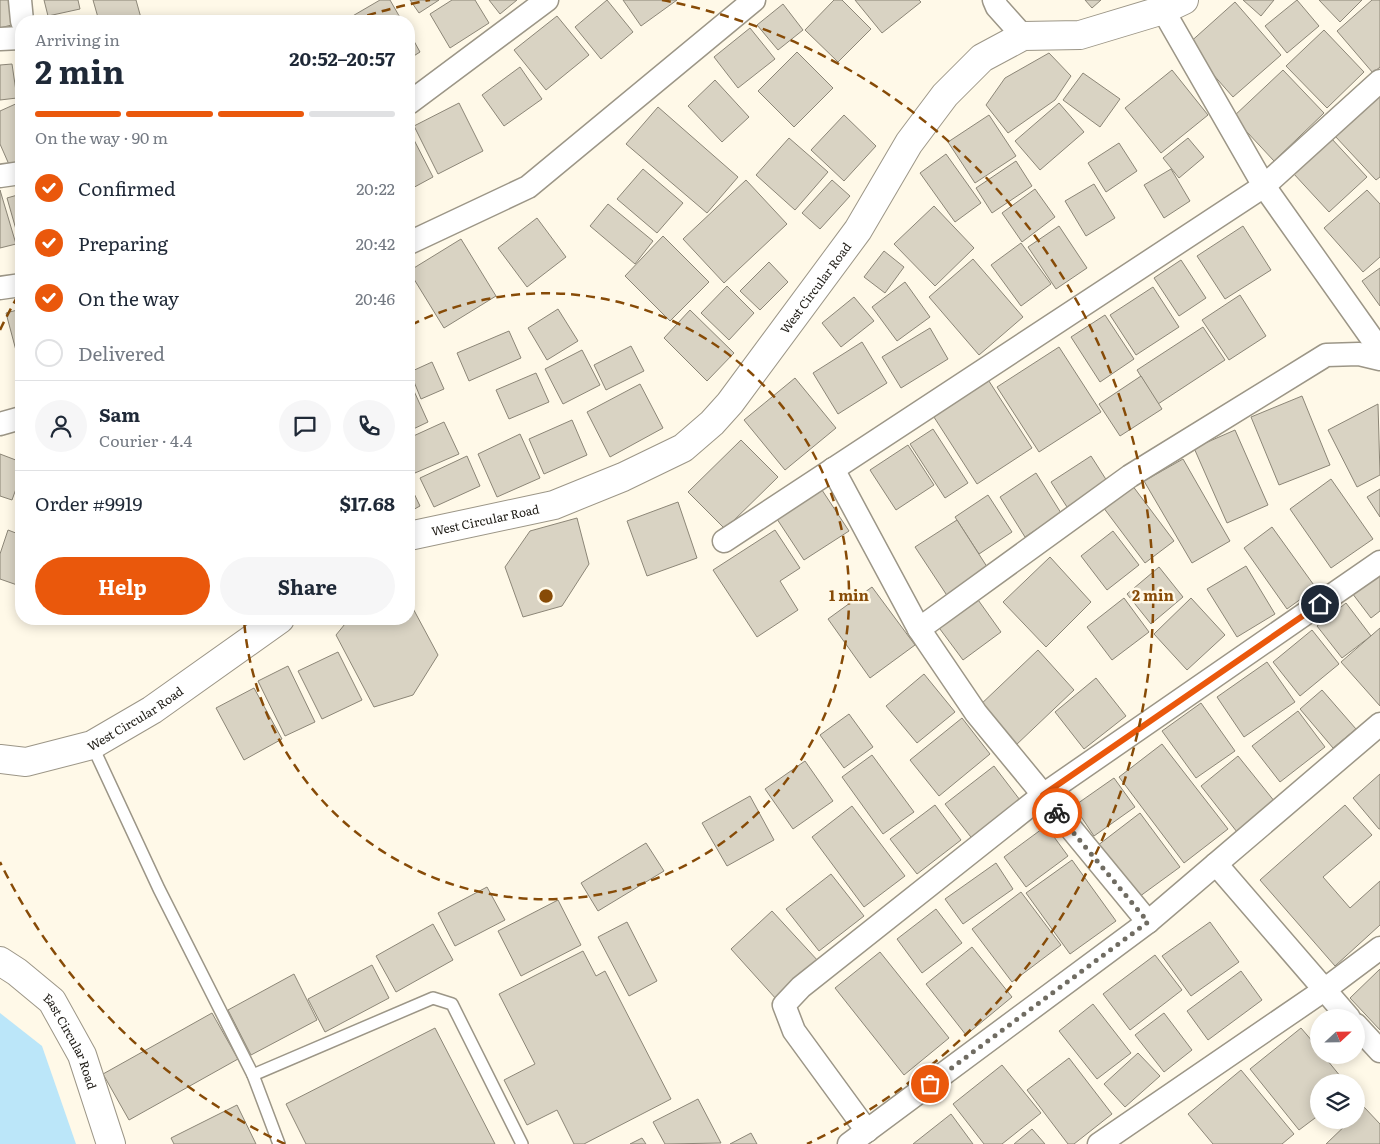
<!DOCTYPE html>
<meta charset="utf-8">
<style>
:root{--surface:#fff;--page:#f6f6f7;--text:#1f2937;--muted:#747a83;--line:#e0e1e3;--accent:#ea580c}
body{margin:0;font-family:Literata,serif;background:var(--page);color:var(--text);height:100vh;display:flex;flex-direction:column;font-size:19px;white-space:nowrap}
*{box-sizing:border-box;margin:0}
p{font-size:16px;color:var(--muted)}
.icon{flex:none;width:28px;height:28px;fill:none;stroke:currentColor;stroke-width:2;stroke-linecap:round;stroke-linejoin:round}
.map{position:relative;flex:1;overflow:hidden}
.drawer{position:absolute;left:15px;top:15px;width:400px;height:610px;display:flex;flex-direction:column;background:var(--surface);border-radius:20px;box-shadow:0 2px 12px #0003}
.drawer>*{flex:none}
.needle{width:32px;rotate:68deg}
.fabs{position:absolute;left:1310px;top:1009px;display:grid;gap:10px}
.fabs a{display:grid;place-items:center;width:55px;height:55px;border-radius:50%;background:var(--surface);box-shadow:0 2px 12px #0003;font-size:25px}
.pin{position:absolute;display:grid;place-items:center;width:42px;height:42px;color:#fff;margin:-21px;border:2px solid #fff;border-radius:50%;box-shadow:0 1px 5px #0007}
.courier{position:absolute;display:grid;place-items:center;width:50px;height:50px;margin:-25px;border:4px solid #ea580c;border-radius:50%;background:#fff;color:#222;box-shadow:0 1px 6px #0007}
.summary em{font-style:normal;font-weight:700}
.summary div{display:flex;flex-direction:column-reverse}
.summary{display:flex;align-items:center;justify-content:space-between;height:85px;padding:0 20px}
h1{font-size:32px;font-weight:700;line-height:38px}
.bar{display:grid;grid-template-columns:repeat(4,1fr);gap:8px 5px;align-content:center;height:60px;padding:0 20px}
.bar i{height:6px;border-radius:4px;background:var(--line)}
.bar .current{background:var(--accent)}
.bar p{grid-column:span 4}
.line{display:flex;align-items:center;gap:12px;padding:0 20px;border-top:1px solid var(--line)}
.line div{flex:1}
.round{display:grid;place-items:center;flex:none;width:52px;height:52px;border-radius:26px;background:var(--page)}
ol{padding:0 20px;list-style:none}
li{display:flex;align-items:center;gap:15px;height:55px}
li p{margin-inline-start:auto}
li .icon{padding:5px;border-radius:50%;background:var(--accent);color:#fff;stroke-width:4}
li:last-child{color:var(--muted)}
li i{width:28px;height:28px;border:2px solid var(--line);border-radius:50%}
.action{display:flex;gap:10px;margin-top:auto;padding:10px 20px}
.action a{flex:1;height:58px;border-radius:30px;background:var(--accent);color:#fff;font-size:20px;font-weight:700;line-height:58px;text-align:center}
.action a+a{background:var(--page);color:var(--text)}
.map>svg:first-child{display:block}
</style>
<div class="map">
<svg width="1380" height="1144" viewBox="0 0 1380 1144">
<rect width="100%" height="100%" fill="#fff9e8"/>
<!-- water -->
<polygon fill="#bbe6f9" points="0,1013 42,1046 76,1144 0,1144"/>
<!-- building -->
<g fill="#d9d3c3" stroke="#8c8677">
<polygon points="0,0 13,0 19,23 0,28"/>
<polygon points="44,0 78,0 80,9 48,16"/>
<polygon points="93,0 136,0 141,18 130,21 99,21"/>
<polygon points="380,0 390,0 402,21 344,21"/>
<polygon points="410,0 439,0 419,13"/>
<polygon points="452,0 475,0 489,23 450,48 430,14"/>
<polygon points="489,0 517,0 500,14"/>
<polygon points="607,0 633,32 601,59 575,27"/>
<polygon points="623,0 677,0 641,26"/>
<polygon points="834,0 842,0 871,29 838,62 805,30"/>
<polygon points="855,0 919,0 921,2 882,33"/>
<polygon points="1085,0 1101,0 1092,8"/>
<polygon points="1243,0 1274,0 1261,16"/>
<polygon points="1297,0 1319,26 1287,53 1265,26"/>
<polygon points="1319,0 1362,0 1340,22"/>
<polygon points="1372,0 1380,0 1380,67 1373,73 1337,31"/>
<polygon points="1235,2 1281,55 1233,97 1187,45"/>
<polygon points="783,4 803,30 778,50 757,25"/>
<polygon points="557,16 589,55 546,90 514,50"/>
<polygon points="750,28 775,59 738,88 714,57"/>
<polygon points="1324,30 1364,72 1327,108 1286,66"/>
<polygon points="409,32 420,52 409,59"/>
<polygon points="797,52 833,88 794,127 758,91"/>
<polygon points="1049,53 1071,76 1055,100 1008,133 986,105 1005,78"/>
<polygon points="12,64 17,98 0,100 0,65"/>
<polygon points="520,67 542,99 504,126 482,95"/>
<polygon points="1172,70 1208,115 1161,153 1125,108"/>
<polygon points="1283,70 1324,113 1274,161 1233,117"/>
<polygon points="1083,73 1120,99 1100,127 1063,100"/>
<polygon points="715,80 749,117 722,142 688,106"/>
<polygon points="1380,93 1380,177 1376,180 1335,136"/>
<polygon points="20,102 21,164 11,169 0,144 0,111"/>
<polygon points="459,103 483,151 438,174 414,126"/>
<polygon points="1059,103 1084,132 1040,170 1015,141"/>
<polygon points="658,107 738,177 707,213 626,144"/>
<polygon points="844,115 876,146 844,181 811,150"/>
<polygon points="989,115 1016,156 975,183 948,142"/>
<polygon points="412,136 433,177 409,190 409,138"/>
<polygon points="789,138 828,172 795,210 756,175"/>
<polygon points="1188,138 1204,157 1179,178 1163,158"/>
<polygon points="1331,138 1367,177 1329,212 1293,173"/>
<polygon points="1119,143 1137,171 1106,192 1088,163"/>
<polygon points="946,154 981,203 955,222 920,173"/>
<polygon points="1016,161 1032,186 992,213 976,188"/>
<polygon points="643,169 683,203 657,233 617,199"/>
<polygon points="1171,169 1190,201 1164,218 1144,185"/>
<polygon points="746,180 787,224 724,283 683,239"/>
<polygon points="832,180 850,196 820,229 802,213"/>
<polygon points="1094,184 1115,218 1086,236 1065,201"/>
<polygon points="1035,189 1055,217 1022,242 1002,213"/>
<polygon points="0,190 16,244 0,248"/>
<polygon points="1367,190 1380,204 1380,257 1363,272 1324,228"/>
<polygon points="21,194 21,239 19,240 7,198"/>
<polygon points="608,204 653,241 635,264 590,226"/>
<polygon points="934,206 974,248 935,286 894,244"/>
<polygon points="537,218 566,257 527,287 498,248"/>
<polygon points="1059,226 1087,268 1056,289 1028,247"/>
<polygon points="1243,226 1271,270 1225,299 1197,256"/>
<polygon points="663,236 709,282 670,321 625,276"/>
<polygon points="461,239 496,296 444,328 409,271"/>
<polygon points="1021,243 1051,284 1021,306 991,265"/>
<polygon points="884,251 904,267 885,293 864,277"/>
<polygon points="973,259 1023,317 979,355 929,297"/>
<polygon points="1181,260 1206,298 1179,316 1154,278"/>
<polygon points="769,262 788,282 760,310 740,291"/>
<polygon points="1380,268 1380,306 1362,281"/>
<polygon points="905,282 930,317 897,341 872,307"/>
<polygon points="727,286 754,313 729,340 701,313"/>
<polygon points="1153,287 1179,327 1136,355 1110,315"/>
<polygon points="1240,295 1266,336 1229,360 1202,320"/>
<polygon points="854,297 874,321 841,347 822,323"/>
<polygon points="21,309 21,357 18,358 6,313"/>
<polygon points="558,309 578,341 547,360 528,328"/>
<polygon points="690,310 734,353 707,381 664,338"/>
<polygon points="1105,315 1134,359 1100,382 1071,337"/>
<polygon points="1203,327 1225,360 1158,404 1137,370"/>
<polygon points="930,328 948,359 901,388 882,357"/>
<polygon points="509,331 521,358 469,381 457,353"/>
<polygon points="862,342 887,383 838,414 813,373"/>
<polygon points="631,346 644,371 606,390 594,365"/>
<polygon points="1059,347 1101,412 1039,452 997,387"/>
<polygon points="582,350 600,385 563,404 545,369"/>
<polygon points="432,362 444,389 421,399 410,372"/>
<polygon points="536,373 549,402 509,419 496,390"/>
<polygon points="1141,376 1162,409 1120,436 1099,404"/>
<polygon points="795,378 836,428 785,470 744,420"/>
<polygon points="987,378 1032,448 977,484 932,414"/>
<polygon points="409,380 428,422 409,431"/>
<polygon points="640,384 663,428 610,457 587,412"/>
<polygon points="1302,396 1330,465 1279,485 1251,417"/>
<polygon points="1378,404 1380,475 1357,487 1328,430"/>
<polygon points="572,420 587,455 544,474 529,439"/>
<polygon points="444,422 459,454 415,473 409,459 409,438"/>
<polygon points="933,429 968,483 945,498 910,444"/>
<polygon points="1235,430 1268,505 1227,523 1194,448"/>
<polygon points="520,434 540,478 497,497 478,454"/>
<polygon points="741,440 778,477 725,529 688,492"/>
<polygon points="908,445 934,485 896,510 870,470"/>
<polygon points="0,454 21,462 21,475 12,500 0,496"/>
<polygon points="467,456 480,486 434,507 420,478"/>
<polygon points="1091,456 1107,481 1067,507 1051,482"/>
<polygon points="1183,459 1230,541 1192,563 1144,481"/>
<polygon points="1036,473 1061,513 1025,537 1000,497"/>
<polygon points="1331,479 1373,539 1331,568 1290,509"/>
<polygon points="409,483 420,506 409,512"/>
<polygon points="1132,485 1174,541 1145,563 1103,507"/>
<polygon points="820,487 849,531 804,560 775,516"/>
<polygon points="1380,489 1380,517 1367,497"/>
<polygon points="988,495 1012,532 979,554 955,517"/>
<polygon points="678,502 697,558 647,576 627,521"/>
<polygon points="577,518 589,564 562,606 523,617 505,567 530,531"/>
<polygon points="957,520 991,573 950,600 915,547"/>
<polygon points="1272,527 1316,588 1287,609 1244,548"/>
<polygon points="8,530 21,535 20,586 0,579 0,554"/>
<polygon points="775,530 800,568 780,581 798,610 757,637 713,570"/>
<polygon points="1113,531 1139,565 1107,590 1081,556"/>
<polygon points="1050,557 1091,602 1046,647 1003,602"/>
<polygon points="1246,566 1275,614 1237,637 1207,589"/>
<polygon points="1159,567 1183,597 1151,624 1127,594"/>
<polygon points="1380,571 1380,611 1371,618 1352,593"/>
<polygon points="872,587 915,645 870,678 828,619"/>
<polygon points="976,597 1001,632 963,660 937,625"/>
<polygon points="1124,598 1149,632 1112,660 1087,627"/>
<polygon points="1191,598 1225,635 1187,670 1154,634"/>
<polygon points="409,601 438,655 413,695 374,707 336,635 349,619 409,619"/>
<polygon points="1346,603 1371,636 1342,658 1317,626"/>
<polygon points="1380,628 1380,706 1341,662"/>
<polygon points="1312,630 1339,664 1300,696 1273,662"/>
<polygon points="1038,650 1074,690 1015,746 978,707"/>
<polygon points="338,652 362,700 322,719 298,671"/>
<polygon points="1267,662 1295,702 1244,737 1217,697"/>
<polygon points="288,666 315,722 285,736 258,681"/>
<polygon points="924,674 955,712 917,743 886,706"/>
<polygon points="1096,678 1126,716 1084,749 1055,712"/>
<polygon points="254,688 282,739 244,760 216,708"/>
<polygon points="1322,690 1356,729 1333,748 1300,709"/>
<polygon points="1201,703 1235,751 1196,778 1162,731"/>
<polygon points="1298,711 1325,747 1280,782 1252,746"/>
<polygon points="849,714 873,747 844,768 820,735"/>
<polygon points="962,718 990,754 939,796 910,760"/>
<polygon points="1162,744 1228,829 1184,863 1119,777"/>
<polygon points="872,755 914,812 883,834 842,777"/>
<polygon points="1238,756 1275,802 1237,832 1201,786"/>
<polygon points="805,761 833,801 793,829 765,789"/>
<polygon points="994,766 1023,804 974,841 945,804"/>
<polygon points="1380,774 1380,829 1379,829 1353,798"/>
<polygon points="1114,778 1135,807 1094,836 1074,806"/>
<polygon points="750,796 774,840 727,866 702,823"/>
<polygon points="935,805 961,840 917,874 890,839"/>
<polygon points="1345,805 1372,835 1323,877 1350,908 1380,881 1380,925 1335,966 1260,880"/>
<polygon points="852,806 905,876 864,907 812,837"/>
<polygon points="1140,813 1180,867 1132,902 1093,849"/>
<polygon points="1046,826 1068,856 1026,887 1004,857"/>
<polygon points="646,843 664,871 598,911 581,883"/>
<polygon points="1072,860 1116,921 1070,954 1026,893"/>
<polygon points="996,863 1013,889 963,924 945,899"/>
<polygon points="831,874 864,916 819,951 786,909"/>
<polygon points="487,887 505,920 455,946 438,913"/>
<polygon points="1021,892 1061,945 1012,982 972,929"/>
<polygon points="558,900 581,945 521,976 498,931"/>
<polygon points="936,909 962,943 922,973 897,939"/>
<polygon points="772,911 819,962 777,1000 731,949"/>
<polygon points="627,922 657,981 629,996 598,937"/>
<polygon points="1210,922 1239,962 1191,996 1162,956"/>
<polygon points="433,924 453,960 396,992 376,956"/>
<polygon points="972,947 1012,997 966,1035 926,984"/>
<polygon points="583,951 596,976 605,971 671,1099 584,1144 574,1144 557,1110 527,1125 504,1080 535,1064 499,994"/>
<polygon points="880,952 949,1038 904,1075 835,988"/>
<polygon points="1155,955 1182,990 1130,1030 1103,994"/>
<polygon points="372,965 389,998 325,1032 308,999"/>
<polygon points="1380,969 1380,1030 1350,998"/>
<polygon points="1241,971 1262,1000 1208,1040 1187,1011"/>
<polygon points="294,974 317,1020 251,1055 228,1010"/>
<polygon points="1093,1004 1131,1053 1097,1079 1059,1031"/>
<polygon points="212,1013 238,1059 129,1120 103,1074"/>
<polygon points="1164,1013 1192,1050 1164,1072 1135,1035"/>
<polygon points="435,1028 495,1144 306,1144 286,1104"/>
<polygon points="1301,1028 1319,1049 1319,1055 1323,1055 1345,1082 1319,1082 1319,1115 1299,1130 1250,1069"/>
<polygon points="1138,1053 1160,1076 1125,1107 1104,1084"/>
<polygon points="1069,1058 1112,1114 1074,1144 1068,1144 1027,1090"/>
<polygon points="1002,1065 1041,1113 1002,1144 984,1144 953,1104"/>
<polygon points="1241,1070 1294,1134 1282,1144 1213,1144 1188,1114"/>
<polygon points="698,1099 721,1143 665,1144 653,1122"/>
<polygon points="237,1105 256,1144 174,1144 171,1138"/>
<polygon points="1364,1107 1380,1124 1380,1144 1326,1144 1351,1120 1356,1120 1356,1115"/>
<polygon points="951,1114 973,1144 913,1144"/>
<polygon points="1032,1129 1045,1144 1014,1144"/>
<polygon points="751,1133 757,1144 730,1144"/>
<polygon points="642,1138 646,1144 630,1144"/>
</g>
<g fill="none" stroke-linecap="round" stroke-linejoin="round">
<!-- service casing -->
<g stroke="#9c9687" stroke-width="14">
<g id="service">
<polyline points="92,745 159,889 253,1075 279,1144"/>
<polyline points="253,1075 433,998 452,1004 522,1144"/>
</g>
</g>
<!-- minor casing -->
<g stroke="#9c9687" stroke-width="25">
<g id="minor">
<polyline points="20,0 22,21"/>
<polyline points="994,0 997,7 1023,36"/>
<polyline points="1163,10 1264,186 1380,350"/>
<polyline points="0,39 21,38"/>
<polyline points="409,103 547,0"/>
<polyline points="0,176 21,173"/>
<polyline points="409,243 528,187 754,0"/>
<polyline points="0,288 21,285"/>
<polyline points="0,424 21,418"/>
<polyline points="833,469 919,629 976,713 1148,922"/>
<polyline points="724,541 1264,186 1380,81"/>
<polyline points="919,629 1130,476 1326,355 1359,354 1380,359"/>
<polyline points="1216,864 1349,1018"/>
<polyline points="1356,1025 1380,1051"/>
<polyline points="867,1131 794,1031 784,1005 801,987 1043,795 1380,562"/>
<polyline points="849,1144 1148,922 1380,724"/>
<polyline points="1099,1144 1324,990 1380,948"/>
</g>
</g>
<!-- tertiary casing -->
<g stroke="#9c9687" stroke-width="30">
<g id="tertiary">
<path id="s1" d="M409,536l145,-31 69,-28 60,-29 29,-25 18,-20 128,-173 51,-87 36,-48 37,-37 41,-22 57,-1 83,-25 21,-10"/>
<path id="s2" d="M0,759l26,3 66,-17 60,-35 128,-91"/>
<path id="s3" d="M0,961l17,11 35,29 30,54 29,89"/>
</g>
</g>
<!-- service -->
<use href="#service" stroke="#fff" stroke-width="11"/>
<!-- minor -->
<use href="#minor" stroke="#fff" stroke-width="22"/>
<!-- tertiary -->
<use href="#tertiary" stroke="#fff" stroke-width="28"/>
</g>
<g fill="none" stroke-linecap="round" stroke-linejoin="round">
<!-- done -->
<polyline stroke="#706c62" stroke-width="5" stroke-dasharray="0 9" points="930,1084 1148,922 1057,813"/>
<!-- route -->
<polyline stroke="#ea580c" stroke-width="6" points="1057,813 1043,795 1320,604"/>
</g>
<!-- distance rings -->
<g fill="none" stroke="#874b07" stroke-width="2.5" stroke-dasharray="9 6">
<path d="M411 325A303 303 0 1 1 244 620"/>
<path d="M285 1144A607 607 0 0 1 0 862M0 330A607 607 0 0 1 20 292M353 20A607 607 0 0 1 430 0M662 0A607 607 0 0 1 807 1144"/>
</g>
<g text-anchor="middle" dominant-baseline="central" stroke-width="5" stroke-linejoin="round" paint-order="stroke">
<!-- street labels -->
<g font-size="12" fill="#23201a" stroke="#fff9e8">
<text stroke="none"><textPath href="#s1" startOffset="498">West Circular Road</textPath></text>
<text stroke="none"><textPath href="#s1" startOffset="78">West Circular Road</textPath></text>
<text stroke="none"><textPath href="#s2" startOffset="145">West Circular Road</textPath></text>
<text stroke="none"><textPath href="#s3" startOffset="110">East Circular Road</textPath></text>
</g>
</g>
<circle cx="546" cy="596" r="8" fill="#874b07" stroke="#fff9e8" stroke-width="2.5"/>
<g font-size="15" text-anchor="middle" font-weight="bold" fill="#874b07" stroke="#fff9e8" stroke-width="5" stroke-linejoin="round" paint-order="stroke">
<text x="849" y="601">1 min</text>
<text x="1153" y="601">2 min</text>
</g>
</svg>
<div class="fabs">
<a><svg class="needle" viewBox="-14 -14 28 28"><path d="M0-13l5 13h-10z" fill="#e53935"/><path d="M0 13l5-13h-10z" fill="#747a83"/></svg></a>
<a><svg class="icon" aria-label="layers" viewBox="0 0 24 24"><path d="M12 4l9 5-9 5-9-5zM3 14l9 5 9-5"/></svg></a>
</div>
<div class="pin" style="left:930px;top:1084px;background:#ea580c"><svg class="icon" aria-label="bag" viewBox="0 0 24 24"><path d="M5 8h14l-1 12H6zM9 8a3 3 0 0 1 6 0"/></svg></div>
<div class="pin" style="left:1320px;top:604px;background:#1f2937"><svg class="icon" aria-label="home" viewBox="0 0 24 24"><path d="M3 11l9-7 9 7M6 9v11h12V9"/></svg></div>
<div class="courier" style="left:1057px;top:813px"><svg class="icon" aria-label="bike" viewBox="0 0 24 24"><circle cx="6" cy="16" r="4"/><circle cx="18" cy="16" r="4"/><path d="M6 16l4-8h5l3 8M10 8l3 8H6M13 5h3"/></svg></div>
<section class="drawer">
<div class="summary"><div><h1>2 min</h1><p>Arriving in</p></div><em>20:52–20:57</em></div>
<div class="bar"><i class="current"></i><i class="current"></i><i class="current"></i><i></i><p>On the way · 90 m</p></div>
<ol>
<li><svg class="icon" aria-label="check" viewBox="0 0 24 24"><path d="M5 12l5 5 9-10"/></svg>Confirmed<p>20:22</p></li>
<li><svg class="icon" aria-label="check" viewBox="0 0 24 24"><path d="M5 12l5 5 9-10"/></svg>Preparing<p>20:42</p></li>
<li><svg class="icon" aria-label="check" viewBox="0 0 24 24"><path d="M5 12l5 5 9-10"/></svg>On the way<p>20:46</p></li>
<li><i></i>Delivered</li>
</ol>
<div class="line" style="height:90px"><a class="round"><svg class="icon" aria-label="person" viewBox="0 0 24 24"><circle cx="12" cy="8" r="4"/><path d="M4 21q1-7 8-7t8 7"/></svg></a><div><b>Sam</b><p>Courier · 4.4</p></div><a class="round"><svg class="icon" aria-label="chat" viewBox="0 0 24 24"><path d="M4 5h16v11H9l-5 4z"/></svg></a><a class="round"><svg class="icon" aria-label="phone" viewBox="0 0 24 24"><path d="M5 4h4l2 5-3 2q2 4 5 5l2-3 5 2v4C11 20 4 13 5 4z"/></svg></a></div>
<div class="line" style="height:65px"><div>Order #9919</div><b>$17.68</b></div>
<div class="action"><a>Help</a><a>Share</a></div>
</section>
</div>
